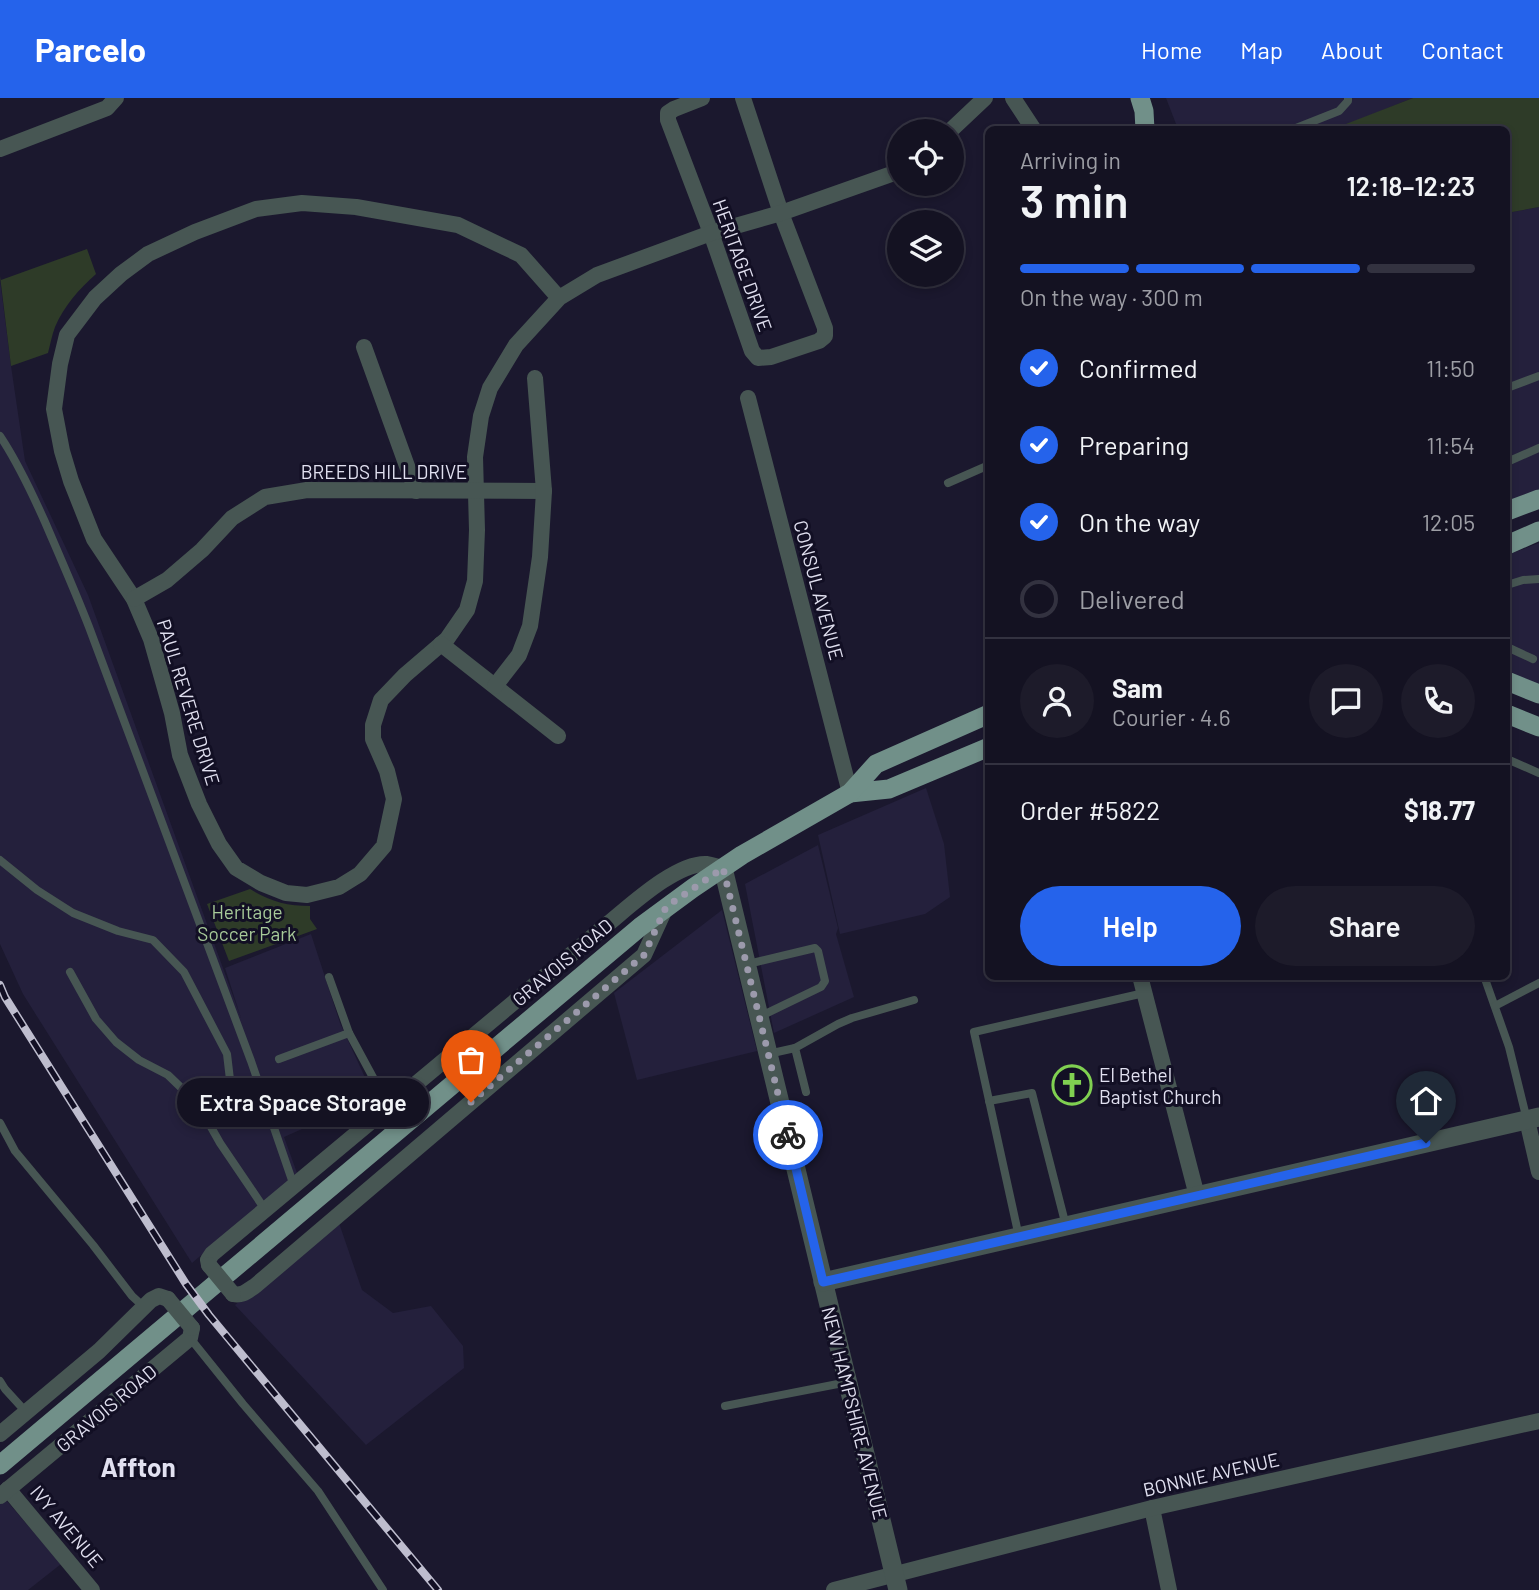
<!DOCTYPE html>
<meta charset="utf-8">
<style>
:root{--surface:#141222;--page:#1d1b2a;--text:#f1f3f6;--muted:#9d9ea5;--line:#333240;--accent:#2563eb}
body{margin:0;font-family:Barlow,sans-serif;background:var(--page);color:var(--text);height:100vh;display:flex;flex-direction:column;font-size:26px;white-space:nowrap}
*{box-sizing:border-box;margin:0}
p{font-size:23px;color:var(--muted)}
.icon{flex:none;width:38px;height:38px;fill:none;stroke:currentColor;stroke-width:2;stroke-linecap:round;stroke-linejoin:round}
.map{position:relative;flex:1;overflow:hidden}
.side{position:absolute;left:985px;top:28px;width:525px;height:854px;display:flex;flex-direction:column;background:var(--surface);border-radius:10px;box-shadow:0 4px 10px #0003,0 0 0 2px var(--line)}
.side>*{flex:none}
.buttons{position:absolute;left:887px;top:21px;display:grid;gap:14px}
.buttons a{display:grid;place-items:center;width:77px;height:77px;border-radius:50%;background:var(--surface);box-shadow:0 4px 10px #0003,0 0 0 2px var(--line);font-size:35px}
.pin{position:absolute;display:grid;place-items:center;width:60px;height:60px;color:#fff;margin:-72px -30px;border-radius:50% 50% 50% 0;rotate:-45deg;box-shadow:0 0 7px #0007}
.pin .icon{rotate:45deg}
.courier{position:absolute;display:grid;place-items:center;width:70px;height:70px;margin:-35px;border:5px solid #2563eb;border-radius:50%;background:#fff;color:#222;box-shadow:0 2px 9px #0007}
.bubble{position:absolute;height:49px;border-radius:24px;background:var(--surface);box-shadow:0 4px 10px #0003,0 0 0 2px var(--line);font-size:23px;font-weight:600;line-height:49px;text-align:center}
.headline em{font-style:normal;font-weight:600}
.headline div{display:flex;flex-direction:column-reverse}
.headline{display:flex;align-items:center;justify-content:space-between;height:119px;padding:0 35px}
h1{font-size:46px;font-weight:600;line-height:52px}
.bar{display:grid;grid-template-columns:repeat(4,1fr);gap:10px 7px;align-content:center;height:84px;padding:0 35px}
.bar i{height:9px;border-radius:5px;background:var(--line)}
.bar .on{background:var(--accent)}
.bar p{grid-column:span 4}
.line{display:flex;align-items:center;gap:18px;padding:0 35px;border-top:2px solid var(--line)}
.line div{flex:1}
.round{display:grid;place-items:center;flex:none;width:74px;height:74px;border-radius:37px;background:var(--page)}
ol{padding:0 35px;list-style:none}
li{display:flex;align-items:center;gap:21px;height:77px}
li p{margin-inline-start:auto}
li .icon{padding:7px;border-radius:50%;background:var(--accent);color:#fff;stroke-width:4}
li:last-child{color:var(--muted)}
li i{width:38px;height:38px;border:4px solid var(--line);border-radius:50%}
.cta{display:flex;gap:14px;margin-top:auto;padding:14px 35px}
.cta a{flex:1;height:80px;border-radius:42px;background:var(--accent);color:#fff;font-size:28px;font-weight:600;line-height:80px;text-align:center}
.cta a+a{background:var(--page);color:var(--text)}
header{display:flex;align-items:center;gap:42px;box-sizing:border-box;height:98px;padding:0 35px;background:var(--accent);color:#fff}
header strong{font-size:33px}
nav{display:flex;gap:38px;margin-inline-start:auto;font-size:24px}
.map>svg:first-child{display:block}
</style>
<header>
<strong>Parcelo</strong>
<nav><a>Home</a><a>Map</a><a>About</a><a>Contact</a></nav>
</header>
<div class="map">
<svg width="1539" height="1492" viewBox="0 0 1539 1492">
<rect width="100%" height="100%" fill="#1b182e"/>
<!-- built -->
<g fill="#24203c">
<polygon points="1166,0 1413,0 1333,32 1178,31"/>
<polygon points="1539,109 1539,391 1507,403 1507,115"/>
<polygon points="0,182 11,268 25,363 88,497 241,920 225,870 311,836 340,925 374,999 284,1039 297,1075 192,1165 23,896 0,846"/>
<polygon points="1539,445 1539,587 1507,573 1507,457"/>
<polygon points="926,690 944,746 950,799 925,816 840,836 818,737"/>
<polygon points="818,747 838,830 836,836 854,899 774,935 745,786"/>
<polygon points="722,812 757,953 637,982 614,895"/>
<polygon points="339,1125 362,1192 393,1215 431,1208 463,1248 464,1270 366,1347 235,1207"/>
<polygon points="6,1402 61,1466 28,1492 0,1492 0,1406"/>
</g>
<!-- green -->
<g fill="#2e3b28">
<polygon points="1413,0 1539,0 1539,109 1507,115 1507,32 1333,31"/>
<path d="M87,151l9,25c-17,15 -32,32 -41,53 -3,8 -5,18 -7,26l-37,13 -11,-90 1,4z"/>
<path d="M250,791c19,12 37,17 60,17v13l7,10 -88,32 -22,-57z"/>
</g>
<g fill="none" stroke-linecap="round" stroke-linejoin="round">
<!-- service -->
<g stroke="#475653" stroke-width="8">
<polyline points="1291,32 1339,13 1348,3 1348,0"/>
<polyline points="1507,290 1539,278"/>
<path d="M0,338c18,27 32,57 45,86 15,35 30,69 44,105l162,434 43,125"/>
<polyline points="1507,364 1539,350"/>
<polyline points="948,385 989,367"/>
<polyline points="1507,487 1523,482 1539,481"/>
<polyline points="1507,549 1533,561"/>
<polyline points="1507,661 1539,675"/>
<polyline points="0,762 37,792 73,815 118,833 153,842 184,874 227,956 231,990 225,1003 204,1015"/>
<polyline points="748,866 815,850 818,853 825,883 821,889 759,919"/>
<polyline points="70,874 96,921 116,944 139,962 168,977 198,1006 220,1045 266,1113"/>
<polyline points="1484,878 1509,949 1527,1022"/>
<polyline points="329,879 349,935 389,1009"/>
<polyline points="1495,908 1539,885"/>
<polyline points="795,950 806,994"/>
<polyline points="768,956 795,950 838,926 852,920 914,902"/>
<polyline points="279,961 349,935"/>
<polyline points="989,1003 1032,995 1066,1128"/>
<polyline points="0,1025 15,1053 93,1147 132,1198 144,1209"/>
<polyline points="1019,1139 974,934 1144,895"/>
<polyline points="190,1240 243,1306 318,1393 383,1492"/>
<polyline points="0,1283 5,1291 26,1314"/>
<polyline points="725,1308 848,1284"/>
</g>
<!-- minor -->
<g stroke="#475653" stroke-width="16">
<polyline points="702,0 674,11 668,15 668,22 711,135 752,253 758,260 771,259 819,243 825,238 825,230 781,115 743,0"/>
<polyline points="1013,0 1034,32"/>
<polyline points="950,33 985,0"/>
<polyline points="0,51 107,10 116,0"/>
<polyline points="559,200 516,247 490,290 481,318 475,359 477,432 475,483 467,512 447,541 405,577 381,602 373,627 373,641 387,673 394,701 384,748 360,776 339,789 307,797 286,795 261,785 236,770 219,746 199,706 180,657 172,615 151,541 134,501 94,441 71,383 62,353 54,311 60,266 67,237 95,200 121,176 148,156 195,134 256,111 302,105 356,109 458,127 521,157 559,200 597,177 711,135 781,115 900,73"/>
<polyline points="364,249 416,393"/>
<polyline points="748,300 850,695"/>
<polyline points="134,501 167,482 202,452 232,420 265,399 307,392 544,393"/>
<polyline points="441,546 558,638"/>
<polyline points="495,588 519,557 530,528 540,459 544,393 535,280"/>
<polyline points="1140,878 1197,1098"/>
<polyline points="1527,1022 1539,1074"/>
<path d="M209,1167l-1,-5 4,-6 397,-331c22,-18 68,-61 98,-59 5,1 11,3 16,4"/>
<path d="M233,1196c10,2 14,-3 22,-8l389,-331 22,-48"/>
<polyline points="0,1336 99,1253 151,1202 159,1198 168,1201"/>
<polyline points="8,1391 92,1492"/>
<polyline points="0,1398 190,1240 192,1230"/>
<polyline points="1152,1410 1169,1492"/>
<polyline points="834,1492 1152,1410 1539,1323"/>
</g>
<!-- tertiary -->
<g stroke="#475653" stroke-width="19">
<polyline points="723,770 898,1492"/>
<polyline points="823,1184 1539,1019"/>
</g>
<!-- primary -->
<g stroke="#719089" stroke-width="19">
<polyline points="1140,0 1144,13 1145,32"/>
<polyline points="1507,413 1539,401"/>
<polyline points="1507,447 1539,433"/>
<polyline points="1507,583 1539,596"/>
<polyline points="1507,616 1539,629"/>
<polyline points="850,695 889,691 989,649"/>
<polyline points="0,1367 640,829 693,790 742,757 850,695 876,666 989,616"/>
</g>
<!-- rail casing -->
<g stroke="#bebdce" stroke-width="8">
<polyline id="rail" points="0,887 5,899 186,1186 209,1217 438,1492"/>
</g>
<!-- rail -->
<use href="#rail" stroke="#120f24" stroke-width="5" stroke-dasharray="16" stroke-linecap="butt"/>
<!-- minor-bridge -->
<g stroke="#475653" stroke-width="16">
<polyline points="209,1167 233,1196"/>
<polyline points="168,1201 192,1230"/>
</g>
</g>
<g fill="none" stroke-linecap="round" stroke-linejoin="round">
<!-- done -->
<polyline stroke="#9c9aac" stroke-width="7" stroke-dasharray="0 12.6" points="471,1004 644,857 666,809 723,770 788,1037"/>
<!-- route -->
<polyline stroke="#2563eb" stroke-width="9" points="788,1037 823,1184 1426,1045"/>
</g>
<!-- icons -->
<defs>
<g id="church-ring" transform="scale(2.0125)"><circle r="9.5" fill="#120f24" stroke="#80d051" stroke-width="1.5"/><path d="M-1.2-6h2.4v3.5h3.3v2.4h-3.3V6h-2.4V-.1h-3.3v-2.4h3.3Z" fill="#80d051"/></g>
</defs>
<g fill-rule="evenodd">
<use href="#church-ring" x="1072" y="987"/>
</g>
<g text-anchor="middle" dominant-baseline="central" stroke-width="6" stroke-linejoin="round" paint-order="stroke">
<!-- street labels -->
<g font-size="19" fill="#e1e0f0" stroke="#120f24">
<text transform="translate(743 167) rotate(70)">HERITAGE DRIVE</text>
<text x="384" y="373">BREEDS HILL DRIVE</text>
<text transform="translate(819 492) rotate(75)">CONSUL AVENUE</text>
<text transform="translate(189 604) rotate(73)">PAUL REVERE DRIVE</text>
<text transform="translate(562 864) rotate(-40)">GRAVOIS ROAD</text>
<text transform="translate(106 1310) rotate(-40)">GRAVOIS ROAD</text>
<text transform="translate(855 1315) rotate(76)">NEW HAMPSHIRE AVENUE</text>
<text transform="translate(1211 1376) rotate(-13)">BONNIE AVENUE</text>
<text transform="translate(67 1428) rotate(50)">IVY AVENUE</text>
</g>
<!-- park labels -->
<g font-size="19" fill="#a7ca99" stroke="#120f24">
<text x="247" y="813">Heritage<tspan x="247" dy="22">Soccer Park</tspan></text>
</g>
<!-- poi labels -->
<g font-size="19" fill="#e1e0f0" stroke="#120f24" text-anchor="start">
<text x="1099" y="976">El Bethel<tspan x="1099" dy="22">Baptist Church</tspan></text>
</g>
<!-- district labels -->
<g font-size="26" font-weight="bold" fill="#e1e0f0" stroke="#120f24">
<text x="138" y="1368">Affton</text>
</g>
</g>
</svg>
<div class="buttons">
<a><svg class="icon" aria-label="locate" viewBox="0 0 24 24"><circle cx="12" cy="12" r="6"/><path d="M12 2v4M12 18v4M2 12h4M18 12h4"/></svg></a>
<a><svg class="icon" aria-label="layers" viewBox="0 0 24 24"><path d="M12 4l9 5-9 5-9-5zM3 14l9 5 9-5"/></svg></a>
</div>
<div class="pin" style="left:471px;top:1004px;background:#ea580c"><svg class="icon" aria-label="bag" viewBox="0 0 24 24"><path d="M5 8h14l-1 12H6zM9 8a3 3 0 0 1 6 0"/></svg></div>
<div class="pin" style="left:1426px;top:1045px;background:#1f2937"><svg class="icon" aria-label="home" viewBox="0 0 24 24"><path d="M3 11l9-7 9 7M6 9v11h12V9"/></svg></div>
<div class="courier" style="left:788px;top:1037px"><svg class="icon" aria-label="bike" viewBox="0 0 24 24"><circle cx="6" cy="16" r="4"/><circle cx="18" cy="16" r="4"/><path d="M6 16l4-8h5l3 8M10 8l3 8H6M13 5h3"/></svg></div>
<div class="bubble" style="left:177px;top:980px;width:252px">Extra Space Storage</div>
<section class="side">
<div class="headline"><div><h1>3 min</h1><p>Arriving in</p></div><em>12:18–12:23</em></div>
<div class="bar"><i class="on"></i><i class="on"></i><i class="on"></i><i></i><p>On the way · 300 m</p></div>
<ol>
<li><svg class="icon" aria-label="check" viewBox="0 0 24 24"><path d="M5 12l5 5 9-10"/></svg>Confirmed<p>11:50</p></li>
<li><svg class="icon" aria-label="check" viewBox="0 0 24 24"><path d="M5 12l5 5 9-10"/></svg>Preparing<p>11:54</p></li>
<li><svg class="icon" aria-label="check" viewBox="0 0 24 24"><path d="M5 12l5 5 9-10"/></svg>On the way<p>12:05</p></li>
<li><i></i>Delivered</li>
</ol>
<div class="line" style="height:126px"><a class="round"><svg class="icon" aria-label="person" viewBox="0 0 24 24"><circle cx="12" cy="8" r="4"/><path d="M4 21q1-7 8-7t8 7"/></svg></a><div><b>Sam</b><p>Courier · 4.6</p></div><a class="round"><svg class="icon" aria-label="chat" viewBox="0 0 24 24"><path d="M4 5h16v11H9l-5 4z"/></svg></a><a class="round"><svg class="icon" aria-label="phone" viewBox="0 0 24 24"><path d="M5 4h4l2 5-3 2q2 4 5 5l2-3 5 2v4C11 20 4 13 5 4z"/></svg></a></div>
<div class="line" style="height:91px"><div>Order #5822</div><b>$18.77</b></div>
<div class="cta"><a>Help</a><a>Share</a></div>
</section>
</div>
